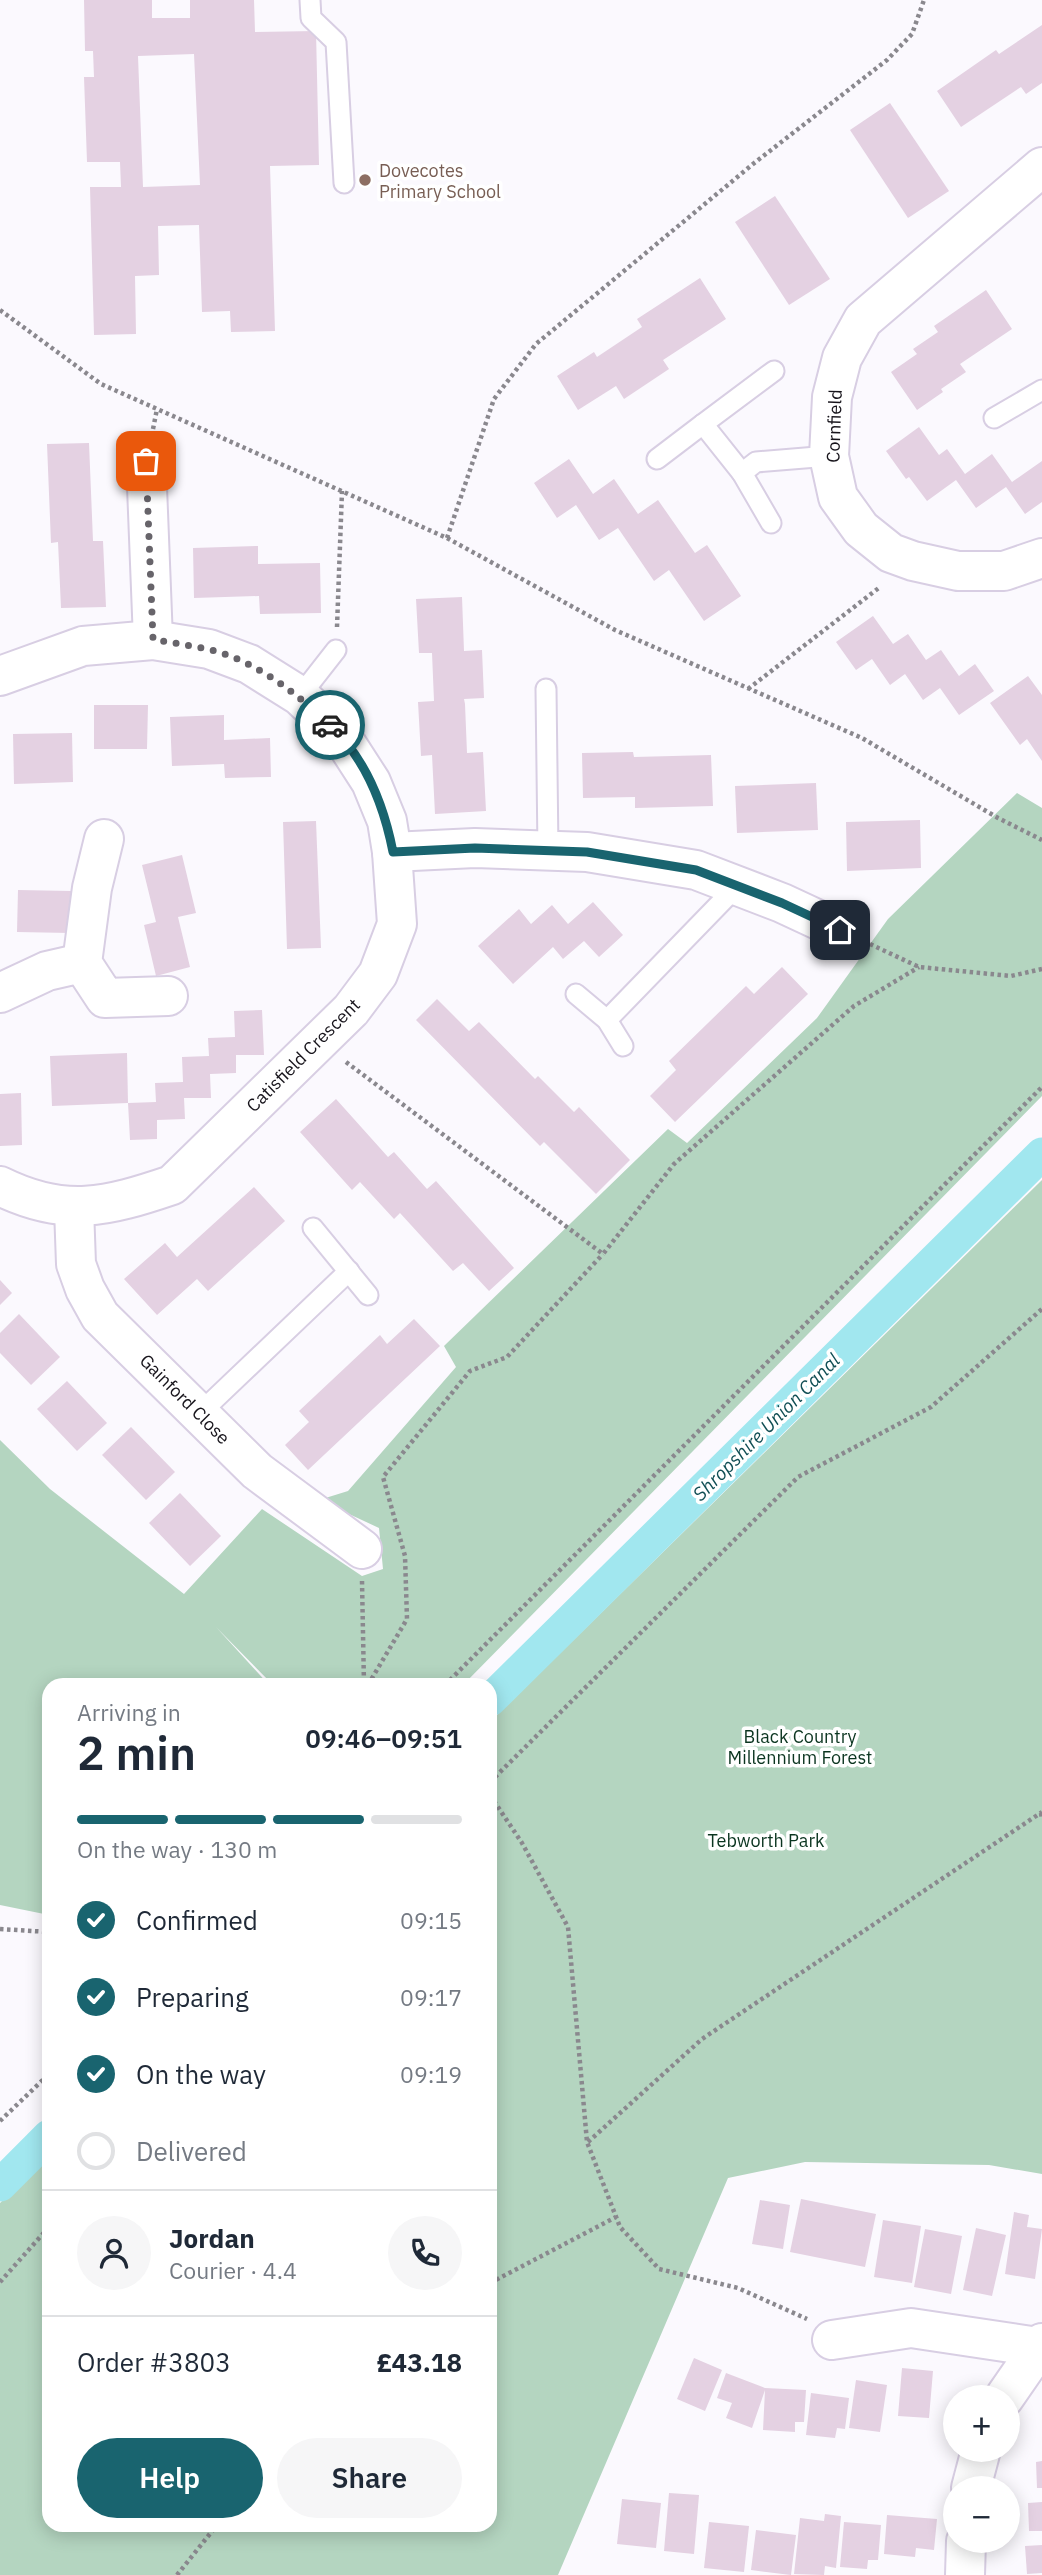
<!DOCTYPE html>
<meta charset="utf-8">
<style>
:root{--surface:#fff;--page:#f6f6f7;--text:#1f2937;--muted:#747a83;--line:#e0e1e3;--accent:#19646f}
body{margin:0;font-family:"IBM Plex Sans",sans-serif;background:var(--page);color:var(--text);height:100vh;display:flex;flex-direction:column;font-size:26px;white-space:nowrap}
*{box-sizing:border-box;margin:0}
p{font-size:23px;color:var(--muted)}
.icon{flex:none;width:38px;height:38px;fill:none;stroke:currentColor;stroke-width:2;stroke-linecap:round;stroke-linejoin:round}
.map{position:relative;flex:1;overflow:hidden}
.panel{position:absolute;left:42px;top:1678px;width:455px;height:854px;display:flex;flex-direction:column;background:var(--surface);border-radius:21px;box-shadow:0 4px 18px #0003}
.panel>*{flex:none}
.controls{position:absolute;left:943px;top:2385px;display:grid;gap:14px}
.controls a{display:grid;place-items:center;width:77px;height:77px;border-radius:50%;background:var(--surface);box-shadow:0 4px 18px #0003;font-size:35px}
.pin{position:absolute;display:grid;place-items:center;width:60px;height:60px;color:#fff;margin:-30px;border-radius:14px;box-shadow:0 4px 10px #0006}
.courier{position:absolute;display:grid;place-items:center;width:70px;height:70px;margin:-35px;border:5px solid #19646f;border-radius:50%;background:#fff;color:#222;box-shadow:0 2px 9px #0007}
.overview em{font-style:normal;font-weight:600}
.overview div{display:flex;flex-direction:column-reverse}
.overview{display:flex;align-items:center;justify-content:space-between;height:119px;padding:0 35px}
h1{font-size:46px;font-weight:600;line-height:52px}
.bar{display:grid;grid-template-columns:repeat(4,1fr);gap:10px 7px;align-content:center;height:84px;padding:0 35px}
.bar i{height:9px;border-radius:5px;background:var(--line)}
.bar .current{background:var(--accent)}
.bar p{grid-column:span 4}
.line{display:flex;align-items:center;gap:18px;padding:0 35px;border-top:2px solid var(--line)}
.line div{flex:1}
.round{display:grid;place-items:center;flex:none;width:74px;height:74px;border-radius:37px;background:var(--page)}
ol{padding:0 35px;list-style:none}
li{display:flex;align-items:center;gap:21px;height:77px}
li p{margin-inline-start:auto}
li .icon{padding:7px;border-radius:50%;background:var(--accent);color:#fff;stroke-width:4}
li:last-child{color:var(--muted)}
li i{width:38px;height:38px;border:4px solid var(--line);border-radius:50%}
.cta{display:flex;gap:14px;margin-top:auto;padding:14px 35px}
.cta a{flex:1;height:80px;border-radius:42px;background:var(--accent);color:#fff;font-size:28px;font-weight:600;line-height:80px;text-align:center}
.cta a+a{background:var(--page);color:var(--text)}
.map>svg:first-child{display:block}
</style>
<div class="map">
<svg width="1042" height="2575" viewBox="0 0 1042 2575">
<rect width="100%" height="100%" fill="#fbf9fe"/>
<!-- green -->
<g fill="#b4d5c0">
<polygon points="1017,793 1042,808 1042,1096 463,1685 273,1685 216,1627 269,1685 49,1685 49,1915 0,1905 0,1440 50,1489 184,1594 262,1509 362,1576 383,1569 379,1528 319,1500 348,1491 456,1367 444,1346 668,1129 687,1143 817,1018 888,919"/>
<polygon points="1042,1180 1042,2174 989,2165 805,2162 728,2178 558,2575 0,2575 0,2203 49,2155 49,2525 490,2525 490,1722"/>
</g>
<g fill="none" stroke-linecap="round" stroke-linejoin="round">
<!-- canal -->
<g stroke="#a1e7ef" stroke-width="33">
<polyline points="490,1700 1042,1154"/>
<polyline points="0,2185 49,2136"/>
</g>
</g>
<!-- building -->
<g fill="#e4d1e2" fill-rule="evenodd">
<path d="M84,0h68v18h38v-18h64l1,32 61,-1 3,134 -49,1 5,165 -44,1 -1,-21 -28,1 -3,-87 -41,1 1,49 -24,1 1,58 -42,1 -4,-148h31l-1,-25h-33l-3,-85h10l-1,-26h-8zM194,54l6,131 -57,2 -5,-131z"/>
<polygon points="1042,25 1042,83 1026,94 1021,87 961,127 937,91 996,50 999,54"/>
<polygon points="890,103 949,191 908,218 850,130"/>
<polygon points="775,196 830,279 789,305 735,222"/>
<polygon points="700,278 726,319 663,360 669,369 624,399 616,386 578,410 557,376 594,352 597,357 642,327 637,319"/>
<polygon points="986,290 1012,329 960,364 966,372 941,389 943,392 917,410 891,372 917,354 913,349 938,332 934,326"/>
<polygon points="919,427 939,455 947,449 965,474 992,454 1012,482 1042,461 1042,502 1025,514 1006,487 976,508 956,480 927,501 909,477 906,479 886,451"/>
<polygon points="89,443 93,541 103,541 106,607 61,608 58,542 51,543 47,444"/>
<polygon points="569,459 593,494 614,479 638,514 658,500 695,553 707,545 741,596 704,621 669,570 654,581 618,528 599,540 576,505 557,518 534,483"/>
<polygon points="258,546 258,564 320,563 321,613 260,614 259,596 194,598 193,548"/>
<polygon points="462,597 464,651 482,650 484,698 464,699 465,704 467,753 483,752 486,811 435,814 432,755 421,756 418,702 434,701 432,653 419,653 416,599"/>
<polygon points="873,616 893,644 908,634 926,660 941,650 959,676 975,664 994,691 959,715 940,688 923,700 905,674 890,685 872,659 856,670 836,642"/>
<polygon points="1028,676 1042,695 1042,761 1027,739 1020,745 990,703"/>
<polygon points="94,705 148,705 147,749 94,749"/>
<polygon points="224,715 224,740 270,738 271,777 225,778 224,764 172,766 170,717"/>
<polygon points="72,733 73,782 14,784 13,734"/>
<polygon points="633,752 634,757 711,755 713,806 635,808 635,797 583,798 582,753"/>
<polygon points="816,783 818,830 737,833 735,786"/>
<polygon points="920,820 921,868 847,871 846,822"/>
<polygon points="316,821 321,948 287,949 283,822"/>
<polygon points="182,855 196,913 178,917 190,967 156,976 144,925 156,922 142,865"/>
<polygon points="18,890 71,891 70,933 17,932"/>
<polygon points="593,902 623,935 599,957 584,941 563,959 553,947 513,984 478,946 519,909 531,924 552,905 568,924"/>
<polygon points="782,967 808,994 675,1122 650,1096 676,1070 669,1061 746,986 754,994"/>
<polygon points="437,999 469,1031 479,1022 535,1079 538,1076 574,1112 579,1107 630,1160 596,1194 544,1142 540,1146 416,1020"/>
<polygon points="262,1010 264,1055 236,1055 236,1073 210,1074 211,1098 184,1098 185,1119 157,1120 157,1139 130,1140 128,1103 156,1102 155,1083 183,1082 182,1057 209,1056 208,1038 235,1037 234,1011"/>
<polygon points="127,1053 128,1103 52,1106 50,1056"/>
<polygon points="21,1093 22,1145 0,1146 0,1094"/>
<polygon points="336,1099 388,1157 394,1152 427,1189 436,1181 514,1268 489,1291 463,1263 453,1271 400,1213 394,1219 360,1182 352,1190 300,1132"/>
<polygon points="254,1187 285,1221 208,1291 197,1279 157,1315 124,1279 165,1243 177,1257"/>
<polygon points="0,1280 12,1293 0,1305"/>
<polygon points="19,1314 60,1357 31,1385 0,1353 0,1333"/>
<polygon points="414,1319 440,1346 308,1470 285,1445 309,1422 299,1411 380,1335 387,1344"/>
<polygon points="67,1381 107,1423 77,1451 37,1409"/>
<polygon points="131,1427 175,1472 146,1500 102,1455"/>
<polygon points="180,1493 221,1536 190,1566 149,1523"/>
<polygon points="801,2199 876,2214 865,2267 790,2252"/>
<polygon points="760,2200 790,2205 783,2249 752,2244"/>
<polygon points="1014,2212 1029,2215 1027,2227 1042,2229 1035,2279 1005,2274"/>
<polygon points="883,2220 921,2226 912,2283 874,2277"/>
<polygon points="976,2228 1006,2235 992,2296 963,2290"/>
<polygon points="925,2229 962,2236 951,2294 914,2287"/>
<polygon points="694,2358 722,2370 705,2411 677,2399"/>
<polygon points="902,2368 933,2371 929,2418 898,2416"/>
<polygon points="726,2373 765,2388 806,2390 804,2422 795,2422 795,2432 763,2430 765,2390 752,2428 726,2418 732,2403 717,2398"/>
<polygon points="856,2380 887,2385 880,2432 849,2428"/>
<polygon points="811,2393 849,2398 845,2429 837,2428 835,2438 806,2435"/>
<polygon points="1042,2461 1042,2488 1037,2488 1036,2462"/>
<polygon points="669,2493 699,2495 694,2554 664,2551"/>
<polygon points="622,2499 661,2503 656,2548 617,2544"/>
<polygon points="1042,2502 1042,2531 1029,2531 1028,2503"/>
<polygon points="825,2514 841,2516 836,2568 825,2566 824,2575 794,2574 800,2518 824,2521"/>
<polygon points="887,2515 937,2519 934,2550 916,2548 915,2557 884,2554"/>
<polygon points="709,2522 749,2526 744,2572 704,2568"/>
<polygon points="844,2522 881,2525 878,2560 868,2560 867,2569 840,2567"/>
<polygon points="756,2530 796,2535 791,2575 751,2570"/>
<polygon points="1042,2545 1042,2573 1027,2574 1025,2546"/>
</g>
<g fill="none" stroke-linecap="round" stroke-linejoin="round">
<!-- service casing -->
<g stroke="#d8cee3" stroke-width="23">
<g id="service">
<polyline points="310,0 311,18 336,42 344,183"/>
<polyline points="994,418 1042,390"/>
<polyline points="657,459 703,424"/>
<polyline points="742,473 703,424 774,371"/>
<polyline points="771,523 742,473 756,462 829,456"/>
<polyline points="546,689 548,850"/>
<polyline points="300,696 336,650"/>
<polyline points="576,994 607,1020 623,1046"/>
<polyline points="607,1020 737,886"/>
<polyline points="313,1228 368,1295"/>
<polyline points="200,1413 349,1271"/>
</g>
</g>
<!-- minor casing -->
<g stroke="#d8cee3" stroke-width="42">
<g id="minor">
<polyline points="1042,167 863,320 842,358 832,397 829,456 838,497 861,529 891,553 913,561 958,571 1004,571 1042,558"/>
<polyline points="146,461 153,640"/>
<path d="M0,676l83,-30 70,-6 56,9 40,15 51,32 40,38 31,48 16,39 5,31 5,72 -19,50 -27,36 -179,175c-65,22 -107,33 -172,1"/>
<polyline points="104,839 92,888 82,963 105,998 168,996"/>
<polyline points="392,852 475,848 587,852 696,870 782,903 840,930"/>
<polyline points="0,993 47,971 82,963"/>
<polyline points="74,1208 76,1264 85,1289 100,1316 257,1471 362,1549"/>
<polyline points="832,2340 911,2328 1038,2347"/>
<polyline points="1004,2398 1042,2343"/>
<polyline points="971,2488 981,2450"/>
<polyline points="965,2575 966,2541"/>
</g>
</g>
<!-- path -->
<g stroke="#8a888e" stroke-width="4.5" stroke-dasharray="3.5 3.5" stroke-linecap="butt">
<polyline points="0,310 101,384 447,538 615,630 862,738 998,818 1042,840"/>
<polyline points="153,429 157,409"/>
<polyline points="447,538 494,399 536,344 753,164 887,60 912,34 924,0"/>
<polyline points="337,627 342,491"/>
<polyline points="748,689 880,587"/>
<polyline points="870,944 919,967 1011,976 1042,969"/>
<polyline points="346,1062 603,1254 674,1164 854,1006 919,967"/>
<polyline points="362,1581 364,1685"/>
<polyline points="368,1685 407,1619 405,1556 383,1477 470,1371 507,1357 603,1254"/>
<polyline points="445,1685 1042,1087"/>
<polyline points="490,1782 798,1477 931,1407 1042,1309"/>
<polyline points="490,1795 522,1843 568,1927 587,2142 620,2227 659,2269 738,2288 807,2319"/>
<polyline points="1041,1813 1042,1820"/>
<polyline points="0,1929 49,1932"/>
<polyline points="0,2121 49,2074"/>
<polyline points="588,2142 702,2039 1042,1812"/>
<polyline points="0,2282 49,2227"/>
<polyline points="490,2283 616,2217"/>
<polyline points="177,2575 217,2525"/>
</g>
<!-- service -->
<use href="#service" stroke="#fff" stroke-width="19"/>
<!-- minor -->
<use href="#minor" stroke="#fff" stroke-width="38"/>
</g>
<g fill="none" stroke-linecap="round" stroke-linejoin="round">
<!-- done -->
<path stroke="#67646a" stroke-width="7" stroke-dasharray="0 12.6" d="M146,461l7,178c18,4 36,6 54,10 48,11 88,43 123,76"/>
<!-- route -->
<path stroke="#19646f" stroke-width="9" d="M330,725c35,33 54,81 63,127l82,-4 112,4 109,18 86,33 58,27"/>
</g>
<!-- markers -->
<circle fill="#8d6e63" stroke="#fff" stroke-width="2.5" cx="365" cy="180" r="7"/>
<g text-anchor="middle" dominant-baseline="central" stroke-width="7" stroke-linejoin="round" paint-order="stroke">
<!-- education labels -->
<g font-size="18" fill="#785e54" stroke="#fff" text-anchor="start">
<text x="379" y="170">Dovecotes<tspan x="379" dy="21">Primary School</tspan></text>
</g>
<!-- street labels -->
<g font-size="18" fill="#17141b" stroke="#fff">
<text transform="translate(834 426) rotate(-88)">Cornfield</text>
<text transform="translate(303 1055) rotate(-45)">Catisfield Crescent</text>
<text transform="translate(185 1399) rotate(45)">Gainford Close</text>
</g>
<!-- park labels -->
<g font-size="18" fill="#0b3520" stroke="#fff">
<text x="800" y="1736">Black Country<tspan x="800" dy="21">Millennium Forest</tspan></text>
<text x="766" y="1840">Tebworth Park</text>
</g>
<!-- water labels -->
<g font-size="19" font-style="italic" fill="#104e54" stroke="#fff">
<text transform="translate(766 1427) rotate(-45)">Shropshire Union Canal</text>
</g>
</g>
</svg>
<div class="controls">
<a>+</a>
<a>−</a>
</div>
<div class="pin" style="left:146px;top:461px;background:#ea580c"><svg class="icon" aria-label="bag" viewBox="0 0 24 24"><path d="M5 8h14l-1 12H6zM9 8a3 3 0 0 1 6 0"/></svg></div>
<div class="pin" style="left:840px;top:930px;background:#1f2937"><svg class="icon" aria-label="home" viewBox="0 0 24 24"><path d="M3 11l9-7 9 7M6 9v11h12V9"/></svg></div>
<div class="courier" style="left:330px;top:725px"><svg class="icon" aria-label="car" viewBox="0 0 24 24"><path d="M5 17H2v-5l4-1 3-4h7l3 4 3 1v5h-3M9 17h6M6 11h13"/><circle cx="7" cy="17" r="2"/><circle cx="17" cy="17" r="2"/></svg></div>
<section class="panel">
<div class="overview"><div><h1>2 min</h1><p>Arriving in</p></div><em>09:46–09:51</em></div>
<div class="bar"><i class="current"></i><i class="current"></i><i class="current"></i><i></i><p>On the way · 130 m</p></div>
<ol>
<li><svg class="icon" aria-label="check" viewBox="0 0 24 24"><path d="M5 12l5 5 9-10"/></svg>Confirmed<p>09:15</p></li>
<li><svg class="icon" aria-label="check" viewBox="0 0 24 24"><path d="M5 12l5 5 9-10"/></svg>Preparing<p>09:17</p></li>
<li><svg class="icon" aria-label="check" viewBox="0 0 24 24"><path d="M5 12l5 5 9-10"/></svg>On the way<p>09:19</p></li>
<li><i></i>Delivered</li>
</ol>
<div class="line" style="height:126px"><a class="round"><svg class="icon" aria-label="person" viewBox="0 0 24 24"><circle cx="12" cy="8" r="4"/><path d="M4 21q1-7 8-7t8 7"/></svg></a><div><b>Jordan</b><p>Courier · 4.4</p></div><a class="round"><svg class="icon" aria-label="phone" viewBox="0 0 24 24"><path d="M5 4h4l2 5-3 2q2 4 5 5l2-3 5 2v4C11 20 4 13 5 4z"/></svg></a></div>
<div class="line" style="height:91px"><div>Order #3803</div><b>£43.18</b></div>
<div class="cta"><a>Help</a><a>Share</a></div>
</section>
</div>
